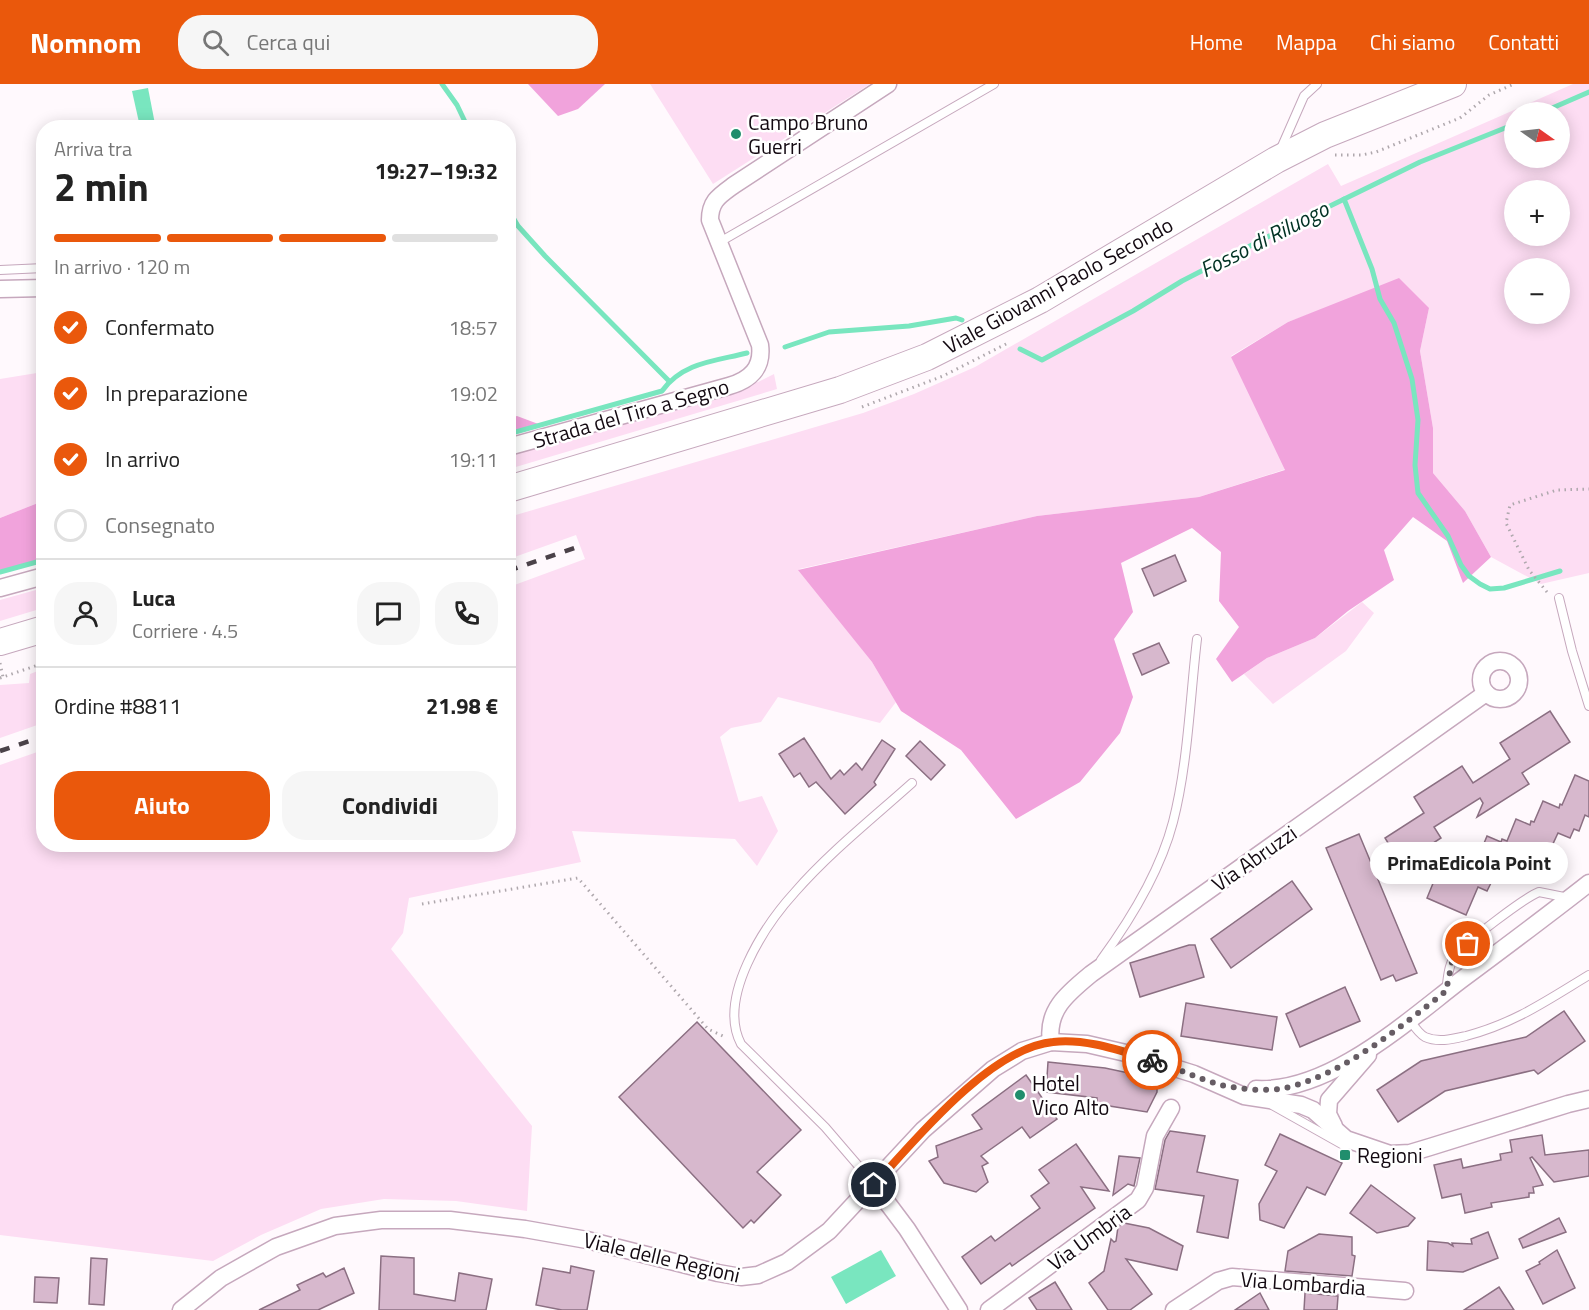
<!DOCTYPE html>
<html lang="it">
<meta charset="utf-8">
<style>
:root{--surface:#fff;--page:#f6f6f6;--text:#222;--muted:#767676;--line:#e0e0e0;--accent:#ea580c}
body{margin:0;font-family:"Titillium Web",sans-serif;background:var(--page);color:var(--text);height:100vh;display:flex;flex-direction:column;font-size:22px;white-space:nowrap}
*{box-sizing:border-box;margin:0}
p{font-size:20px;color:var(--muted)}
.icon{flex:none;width:33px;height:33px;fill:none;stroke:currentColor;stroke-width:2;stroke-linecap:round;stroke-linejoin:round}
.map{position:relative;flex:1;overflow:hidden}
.details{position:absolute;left:36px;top:36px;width:480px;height:732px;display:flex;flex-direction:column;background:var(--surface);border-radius:24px;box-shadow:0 3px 15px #0003}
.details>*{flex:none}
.needle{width:39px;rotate:104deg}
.fabs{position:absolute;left:1504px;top:18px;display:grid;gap:12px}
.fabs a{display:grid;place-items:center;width:66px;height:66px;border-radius:50%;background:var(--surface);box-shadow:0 3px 15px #0003;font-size:30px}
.pin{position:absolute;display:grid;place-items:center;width:51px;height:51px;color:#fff;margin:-26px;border:3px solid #fff;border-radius:50%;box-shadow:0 2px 6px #0007}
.courier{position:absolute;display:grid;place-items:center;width:60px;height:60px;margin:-30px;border:4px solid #ea580c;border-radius:50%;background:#fff;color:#222;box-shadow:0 2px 8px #0007}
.bubble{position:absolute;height:42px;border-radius:21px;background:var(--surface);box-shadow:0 3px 15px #0003;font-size:20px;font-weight:700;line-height:42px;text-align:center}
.summary em{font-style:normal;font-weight:700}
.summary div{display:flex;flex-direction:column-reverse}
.summary{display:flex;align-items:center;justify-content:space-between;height:102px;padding:0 18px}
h1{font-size:39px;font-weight:700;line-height:45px}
.bar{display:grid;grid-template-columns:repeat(4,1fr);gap:9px 6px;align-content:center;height:72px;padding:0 18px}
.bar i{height:8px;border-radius:4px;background:var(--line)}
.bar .active{background:var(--accent)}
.bar p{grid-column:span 4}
.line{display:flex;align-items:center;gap:15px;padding:0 18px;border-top:2px solid var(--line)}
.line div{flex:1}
.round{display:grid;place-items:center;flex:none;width:63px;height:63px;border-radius:24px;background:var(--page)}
ol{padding:0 18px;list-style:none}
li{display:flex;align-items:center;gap:18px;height:66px}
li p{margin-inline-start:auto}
li .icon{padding:6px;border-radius:50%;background:var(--accent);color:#fff;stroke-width:4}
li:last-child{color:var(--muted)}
li i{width:33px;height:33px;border:3px solid var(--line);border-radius:50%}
.cta{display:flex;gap:12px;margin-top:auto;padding:12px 18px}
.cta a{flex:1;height:69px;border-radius:24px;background:var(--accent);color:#fff;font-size:24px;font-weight:700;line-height:69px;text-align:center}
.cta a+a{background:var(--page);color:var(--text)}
header{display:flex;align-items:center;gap:36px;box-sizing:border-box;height:84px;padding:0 30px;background:var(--accent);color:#fff}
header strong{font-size:28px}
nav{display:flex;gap:33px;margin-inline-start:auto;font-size:21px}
.search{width:420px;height:54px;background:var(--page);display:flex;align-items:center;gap:15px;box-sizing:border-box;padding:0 21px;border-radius:24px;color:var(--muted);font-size:22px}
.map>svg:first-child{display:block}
</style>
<header>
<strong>Nomnom</strong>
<div class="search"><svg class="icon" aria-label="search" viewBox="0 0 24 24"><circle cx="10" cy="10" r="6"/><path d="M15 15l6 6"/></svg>Cerca qui</div>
<nav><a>Home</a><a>Mappa</a><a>Chi siamo</a><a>Contatti</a></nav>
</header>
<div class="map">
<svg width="1589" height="1226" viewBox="0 0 1589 1226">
<rect width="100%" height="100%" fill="#fff9fd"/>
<!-- green -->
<g fill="#fdddf3" fill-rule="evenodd">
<polygon points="650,0 870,0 713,100"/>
<path d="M1573,0h16v489l-48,11 -50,-27 -26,-46 -32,-38v-45l-13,-77 9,-43 -95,-3 -46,17 -57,34 55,113 -87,28 -162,19 -238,53 73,93 24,40 -16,21 -102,-26 -17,25 -30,6 -11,9 19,65 23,-6 16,35 -21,35 -22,-27 -163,-8 9,31 -172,36 -6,35 -12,16 141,177 -5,85 -71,-10 -72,-2 -63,10 -60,26 -48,26 -213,-26v-470l43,-15 1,94h464l1,-257 76,-28 -9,-24 -67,24v-42l354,-104 51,-19 61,-27 353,-203 13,22zM1515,28h45v46h-45zM1515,106h45v46h-45zM1515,184h45v46h-45z"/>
<polygon points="43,288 43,417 0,434 0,295"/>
<polygon points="774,290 777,305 509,385 509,372 758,298"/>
<polygon points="43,504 43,524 0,537 0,516"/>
<polygon points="1362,518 1374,529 1346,567 1273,620 1244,590 1267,574 1315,554"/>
<polygon points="43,585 43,639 0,654 0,601 29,599 30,590"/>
</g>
<!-- forest -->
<g fill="#f1a3dc">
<polygon points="528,0 605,0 578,25 558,32"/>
<polygon points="1399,194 1429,224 1420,267 1433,344 1433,389 1465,427 1491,473 1463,499 1447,457 1413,433 1384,466 1394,496 1348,527 1315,554 1267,574 1232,598 1216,575 1239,543 1219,517 1221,468 1192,444 1121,479 1133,528 1114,555 1133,613 1120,649 1080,698 1016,735 961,666 901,627 872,578 798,486 1037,432 1199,413 1285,386 1231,273 1288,238"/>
<polygon points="517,332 541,341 509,350 509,334"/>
<polygon points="43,417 43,476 0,488 0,434"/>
</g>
<!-- water -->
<g fill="#79e6bf">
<polygon points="148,4 155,40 140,43 132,7"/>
<polygon points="881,1166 896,1192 846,1220 831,1193"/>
</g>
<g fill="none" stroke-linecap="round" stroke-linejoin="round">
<!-- stream -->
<g stroke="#79e6bf" stroke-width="5">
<polyline points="442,0 457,21 468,44"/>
<polyline points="1543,28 1589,8"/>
<polyline points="1344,115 1372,185 1380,215 1394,239 1412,295 1418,336 1415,381 1418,409 1448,452 1461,481 1469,492 1480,500 1490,505 1504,504 1560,487"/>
<polyline points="508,125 518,142 545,172 669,297"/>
<polyline points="785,263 829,248 909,242 956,234 962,236"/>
<polyline points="1020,265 1042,276 1133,227 1182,197 1283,145 1420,78 1515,40"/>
<path d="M508,350l154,-43c21,-29 54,-30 85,-38"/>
<polyline points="0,488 44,476"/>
</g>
</g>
<!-- building -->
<g fill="#d7b8cd" stroke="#8b6f82" stroke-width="1.5">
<polygon points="1175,471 1186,497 1154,512 1142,485"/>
<polygon points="1159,559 1169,579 1142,591 1133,570"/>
<polygon points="1550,627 1570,658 1522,689 1529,700 1477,733 1483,719 1480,714 1434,743 1441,754 1401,780 1385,754 1424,729 1414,713 1462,682 1473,699 1510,675 1500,659"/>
<polygon points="804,654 831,695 840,686 844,691 856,679 862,686 882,656 895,665 874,698 876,701 845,730 816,698 809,703 800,689 794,693 779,670"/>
<polygon points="920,657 945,681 931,696 906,672"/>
<polygon points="1575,691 1589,697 1589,733 1585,731 1579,747 1574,745 1570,754 1558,749 1551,764 1547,763 1543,773 1530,767 1524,781 1520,780 1516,791 1502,785 1496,798 1492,797 1487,807 1478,803 1466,831 1427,814 1436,792 1446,796 1448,791 1451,792 1460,772 1474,778 1475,773 1478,774 1487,752 1501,758 1502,755 1507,757 1516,735 1530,741 1531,737 1534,738 1543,717 1559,724 1560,720 1562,721"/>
<polygon points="1359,750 1417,889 1396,897 1393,891 1381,896 1326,764"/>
<polygon points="1292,797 1312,825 1231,884 1211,855"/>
<polygon points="1189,861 1195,861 1204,893 1140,913 1130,879"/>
<polygon points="1345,903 1360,937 1300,963 1286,930"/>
<polygon points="1186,919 1277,933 1272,966 1181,952"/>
<polygon points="1564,927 1585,957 1538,990 1534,986 1445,1007 1398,1038 1377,1006 1421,977 1526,953"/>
<polygon points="697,938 801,1046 757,1088 781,1111 754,1139 751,1136 743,1144 619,1013"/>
<polygon points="1048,978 1105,984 1157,995 1157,1008 1147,1028 1097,1020 1097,1014 1046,1008"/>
<polygon points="1026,991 1057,1035 1030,1054 1022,1043 981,1072 988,1079 982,1082 988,1098 976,1108 944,1099 929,1077 938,1073 936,1062 982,1045 972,1031"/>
<polygon points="1170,1047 1205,1052 1197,1088 1238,1096 1228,1154 1197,1148 1204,1112 1155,1105 1165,1056"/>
<polygon points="1280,1050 1342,1079 1325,1111 1307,1103 1284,1144 1260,1136 1259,1120 1277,1087 1265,1081"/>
<polygon points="1542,1051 1545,1071 1589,1066 1589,1092 1554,1098 1532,1073 1530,1074 1543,1101 1533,1103 1534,1109 1529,1109 1529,1113 1491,1119 1492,1123 1465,1129 1461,1110 1442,1114 1434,1081 1461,1075 1463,1084 1501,1076 1500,1070 1512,1068 1510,1056"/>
<polygon points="1076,1060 1109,1107 1081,1103 1095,1124 1012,1182 1010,1179 981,1200 962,1173 991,1152 995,1157 1040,1124 1031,1112 1049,1099 1039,1086"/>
<polygon points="1119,1072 1140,1074 1134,1102 1128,1100 1113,1111"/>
<polygon points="1371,1101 1415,1134 1408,1142 1377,1149 1350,1129"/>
<polygon points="1559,1134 1566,1148 1523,1164 1519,1155"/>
<polygon points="1124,1139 1149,1144 1183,1162 1177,1186 1126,1175 1152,1210 1130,1226 1108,1226 1089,1199 1104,1187 1111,1155 1114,1158 1116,1157 1118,1143"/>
<polygon points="1488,1148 1498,1174 1463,1188 1427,1186 1428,1157 1448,1159 1453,1162 1452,1159 1472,1160 1471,1155"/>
<polygon points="1319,1150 1352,1153 1352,1171 1355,1172 1352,1192 1285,1187 1288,1167"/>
<polygon points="1557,1166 1575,1204 1543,1220 1526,1187 1540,1180 1539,1178"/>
<polygon points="381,1172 414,1174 414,1210 455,1217 459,1189 492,1195 486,1226 379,1226"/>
<polygon points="91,1174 107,1175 104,1221 89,1220"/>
<polygon points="571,1182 594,1187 587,1226 562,1226 536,1221 543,1184 570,1189"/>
<polygon points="344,1184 354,1209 318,1226 259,1226 300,1206 297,1201 323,1189 326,1193"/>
<polygon points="35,1193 59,1194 57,1219 34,1218"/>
<polygon points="1055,1198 1072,1226 1037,1226 1029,1214"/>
<polygon points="1499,1203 1514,1226 1464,1226"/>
<polygon points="1260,1209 1269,1226 1235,1226"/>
<polygon points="1305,1209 1338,1212 1337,1226 1304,1226"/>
</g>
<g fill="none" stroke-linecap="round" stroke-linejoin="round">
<!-- lane casing -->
<g stroke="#c6a8bd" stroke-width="10">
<g id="lane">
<polyline points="1279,69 1304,12 1317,0"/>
<polyline points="718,159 994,0"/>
<polyline points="0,186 44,184"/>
<polyline points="1559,514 1572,567 1589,622"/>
<path d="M1101,876c30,-41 59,-88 72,-138 15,-58 17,-124 24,-183"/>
<path d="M1446,907c2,-12 2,-27 10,-36 10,-13 68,-57 83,-63l30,6"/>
<path d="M1410,936c4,6 8,13 15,17 13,6 28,2 41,-1 49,-13 80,-35 123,-61"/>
<polyline points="1272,1021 1345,1062"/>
<path d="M874,1100l-49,-57 -84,-83c-24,-46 23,-118 54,-152 35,-40 78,-74 117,-109"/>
</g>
</g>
<!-- street casing -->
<g stroke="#c6a8bd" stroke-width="19">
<g id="street">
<polyline points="0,205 44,204"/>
<path d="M508,363l221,-61c21,-6 34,-18 31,-41l-50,-125c0,-19 9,-24 24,-35l154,-101"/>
<polyline points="0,504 44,492"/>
<circle cx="1500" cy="596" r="19"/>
<path d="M1051,958c-5,-32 17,-49 40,-68l395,-281"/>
<path d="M1256,1005c73,4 150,-67 205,-109 43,-32 86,-64 128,-97"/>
<polyline points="1334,1042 1328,1030 1329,1016 1368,971"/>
<polyline points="874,1101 907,1145 959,1226"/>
<polyline points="181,1226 221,1194 276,1163 335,1142 381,1136 450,1136 525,1145 587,1156 718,1189 741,1193 758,1191 787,1178 829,1147 923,1046 993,985 1022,967 1051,958 1087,960 1130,970 1194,990 1244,1012 1301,1021 1313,1026 1346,1055 1390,1070 1410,1069 1430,1063 1568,1020 1589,1015"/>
<polyline points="989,1226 1138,1116 1145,1104 1155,1052 1171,1024"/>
<polyline points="1174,1226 1218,1197 1232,1193 1405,1207"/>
</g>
</g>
<!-- primary casing -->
<g stroke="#c6a8bd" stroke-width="28">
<g id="primary">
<polyline points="508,405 840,306 927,273 1040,216 1276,76 1325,51 1453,0"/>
<polyline points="0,558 44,545"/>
</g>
</g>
<!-- path -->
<g stroke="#afa8ad" stroke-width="3" stroke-dasharray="1.5 4.5" stroke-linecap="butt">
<polyline points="1335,71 1362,71 1376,68 1460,34 1489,11 1514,0"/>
<polyline points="862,323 943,292 1010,258"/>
<polyline points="1547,508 1529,486 1506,439 1510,421 1557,406 1589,405"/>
<polyline points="0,579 3,593"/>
<polyline points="0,594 44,579"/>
<polyline points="422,820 578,794 708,945 725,953"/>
</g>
<!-- lane -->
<use href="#lane" stroke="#fff" stroke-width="8"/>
<!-- street -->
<use href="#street" stroke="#fff" stroke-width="16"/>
<!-- primary -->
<use href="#primary" stroke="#fff" stroke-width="26"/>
<!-- rail -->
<g stroke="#4b4249" stroke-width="4.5" stroke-dasharray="10 10" stroke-linecap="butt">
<polyline points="508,487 580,462"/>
<polyline points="0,667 44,652"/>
</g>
</g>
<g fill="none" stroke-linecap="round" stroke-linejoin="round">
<!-- done -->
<path stroke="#665d64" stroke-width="6" stroke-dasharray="0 10.8" d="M1152,976c23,7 46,19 69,25 20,4 44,7 64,3 56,-12 117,-62 161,-97l6,-29 16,-18"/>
<!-- route -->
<path stroke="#ea580c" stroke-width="8" d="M874,1101c41,-45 116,-137 179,-143 33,-4 68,9 99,18"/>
</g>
<!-- markers -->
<g fill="#208e6d" stroke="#fff" stroke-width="2">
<circle cx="736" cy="50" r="6"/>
<circle cx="1020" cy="1011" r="6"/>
<rect x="1339" y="1065" width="12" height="12" rx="3"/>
</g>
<g text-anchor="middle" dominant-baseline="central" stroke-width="5" stroke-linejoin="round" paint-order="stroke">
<!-- poi labels -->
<g font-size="21" fill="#130911" stroke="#fff" text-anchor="start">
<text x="748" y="38">Campo Bruno<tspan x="748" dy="24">Guerri</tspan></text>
<text x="1032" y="999">Hotel<tspan x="1032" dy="24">Vico Alto</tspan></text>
<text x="1357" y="1071">Regioni</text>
</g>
<!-- street labels -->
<g font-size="21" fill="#130911" stroke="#fff">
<text transform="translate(1058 201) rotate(-29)">Viale Giovanni Paolo Secondo</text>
<text transform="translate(631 329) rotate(-16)">Strada del Tiro a Segno</text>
<text transform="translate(1254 774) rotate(-35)">Via Abruzzi</text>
<text transform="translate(1089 1153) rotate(-36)">Via Umbria</text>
<text transform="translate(662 1173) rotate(13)">Viale delle Regioni</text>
<text transform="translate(1303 1199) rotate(4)">Via Lombardia</text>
</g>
<!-- water labels -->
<g font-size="22" font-style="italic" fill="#003223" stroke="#fff">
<text transform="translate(1264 155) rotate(-27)">Fosso di Riluogo</text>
</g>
</g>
</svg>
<div class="fabs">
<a><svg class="needle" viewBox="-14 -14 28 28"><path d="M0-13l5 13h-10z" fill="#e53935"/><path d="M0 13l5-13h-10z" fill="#767676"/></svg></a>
<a>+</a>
<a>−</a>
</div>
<div class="pin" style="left:1468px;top:860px;background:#ea580c"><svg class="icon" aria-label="bag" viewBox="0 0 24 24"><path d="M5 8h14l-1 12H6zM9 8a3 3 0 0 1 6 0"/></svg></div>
<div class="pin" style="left:874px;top:1101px;background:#1f2937"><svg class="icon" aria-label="home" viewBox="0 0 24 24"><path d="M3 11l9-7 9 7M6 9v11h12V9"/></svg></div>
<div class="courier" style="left:1152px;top:976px"><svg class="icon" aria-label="bike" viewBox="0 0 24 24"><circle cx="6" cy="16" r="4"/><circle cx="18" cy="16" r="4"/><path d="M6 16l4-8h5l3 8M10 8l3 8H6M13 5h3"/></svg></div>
<div class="bubble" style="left:1370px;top:758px;width:198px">PrimaEdicola Point</div>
<section class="details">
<div class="summary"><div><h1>2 min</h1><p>Arriva tra</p></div><em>19:27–19:32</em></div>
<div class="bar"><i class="active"></i><i class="active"></i><i class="active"></i><i></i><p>In arrivo · 120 m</p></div>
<ol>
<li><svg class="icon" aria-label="check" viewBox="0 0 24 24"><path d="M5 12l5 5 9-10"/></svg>Confermato<p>18:57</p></li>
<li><svg class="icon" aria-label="check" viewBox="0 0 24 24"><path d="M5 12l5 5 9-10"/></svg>In preparazione<p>19:02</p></li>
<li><svg class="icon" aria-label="check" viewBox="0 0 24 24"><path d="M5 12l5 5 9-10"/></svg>In arrivo<p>19:11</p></li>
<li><i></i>Consegnato</li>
</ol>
<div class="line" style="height:108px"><a class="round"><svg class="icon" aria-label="person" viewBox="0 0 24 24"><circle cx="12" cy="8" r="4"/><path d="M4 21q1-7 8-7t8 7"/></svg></a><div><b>Luca</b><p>Corriere · 4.5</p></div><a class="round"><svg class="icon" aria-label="chat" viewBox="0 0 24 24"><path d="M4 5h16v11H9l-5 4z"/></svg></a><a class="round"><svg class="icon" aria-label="phone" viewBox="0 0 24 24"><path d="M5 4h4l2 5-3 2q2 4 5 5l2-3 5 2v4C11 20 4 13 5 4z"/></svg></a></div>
<div class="line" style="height:78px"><div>Ordine #8811</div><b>21.98 €</b></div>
<div class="cta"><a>Aiuto</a><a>Condividi</a></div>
</section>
</div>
